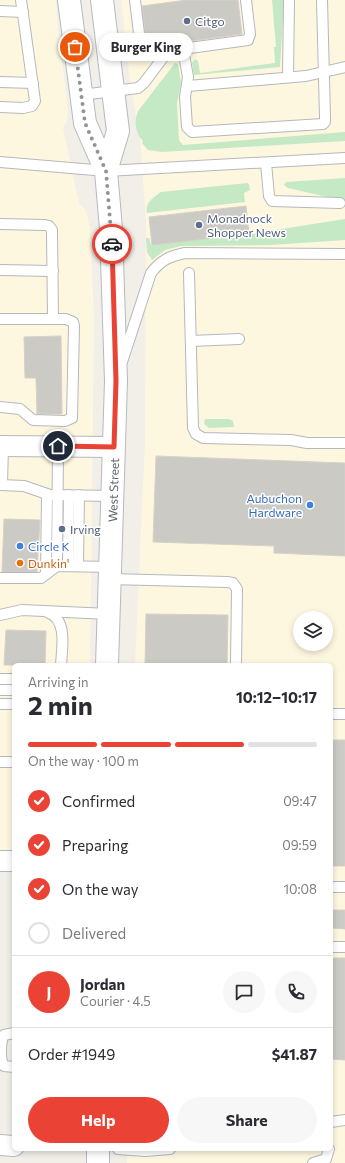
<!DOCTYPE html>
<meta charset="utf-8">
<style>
:root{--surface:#fff;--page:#f7f7f7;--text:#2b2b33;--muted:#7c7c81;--line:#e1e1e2;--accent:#ea4335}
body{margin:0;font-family:Commissioner,sans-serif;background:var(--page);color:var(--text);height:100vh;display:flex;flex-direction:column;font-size:15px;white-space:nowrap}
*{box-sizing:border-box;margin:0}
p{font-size:13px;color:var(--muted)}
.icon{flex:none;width:22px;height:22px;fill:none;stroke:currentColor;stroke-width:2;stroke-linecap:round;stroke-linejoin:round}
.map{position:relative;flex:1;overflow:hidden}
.details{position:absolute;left:12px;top:663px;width:321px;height:488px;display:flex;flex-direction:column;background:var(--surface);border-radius:6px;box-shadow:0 2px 6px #0003}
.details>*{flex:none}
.buttons{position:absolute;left:293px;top:611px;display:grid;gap:8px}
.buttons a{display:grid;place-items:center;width:40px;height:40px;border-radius:50%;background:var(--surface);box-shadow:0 2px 6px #0003;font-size:20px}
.pin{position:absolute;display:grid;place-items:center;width:34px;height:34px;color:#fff;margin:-17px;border:2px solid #fff;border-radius:50%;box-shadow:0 1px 4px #0007}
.courier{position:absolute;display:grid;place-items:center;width:40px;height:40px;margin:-20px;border:3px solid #ea4335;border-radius:50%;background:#fff;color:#222;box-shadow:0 1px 5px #0007}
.bubble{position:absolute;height:28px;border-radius:14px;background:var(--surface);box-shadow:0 2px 6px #0003;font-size:13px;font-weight:700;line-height:28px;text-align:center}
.headline em{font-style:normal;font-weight:700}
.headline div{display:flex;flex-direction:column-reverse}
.headline{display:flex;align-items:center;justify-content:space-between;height:68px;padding:0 16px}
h1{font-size:26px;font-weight:700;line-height:30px}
.bar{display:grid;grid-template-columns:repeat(4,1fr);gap:6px 4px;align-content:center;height:48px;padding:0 16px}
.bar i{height:5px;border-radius:3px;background:var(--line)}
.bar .on{background:var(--accent)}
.bar p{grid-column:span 4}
.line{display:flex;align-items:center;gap:10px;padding:0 16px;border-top:1px solid var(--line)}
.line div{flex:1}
.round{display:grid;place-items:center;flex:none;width:42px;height:42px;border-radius:21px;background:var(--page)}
ol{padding:0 16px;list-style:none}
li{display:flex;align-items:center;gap:12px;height:44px}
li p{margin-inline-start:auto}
li .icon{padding:4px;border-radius:50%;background:var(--accent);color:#fff;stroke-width:4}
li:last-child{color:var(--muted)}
li i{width:22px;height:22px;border:2px solid var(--line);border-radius:50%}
.action{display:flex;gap:8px;margin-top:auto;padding:8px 16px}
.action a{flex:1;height:46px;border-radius:24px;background:var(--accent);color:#fff;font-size:16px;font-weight:700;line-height:46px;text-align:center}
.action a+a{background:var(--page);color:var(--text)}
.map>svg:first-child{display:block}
</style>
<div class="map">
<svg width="345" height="1163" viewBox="0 0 345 1163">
<rect width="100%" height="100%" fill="#f1efe8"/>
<!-- commercial -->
<g fill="#fef7e0" fill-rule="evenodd">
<polygon points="0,0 56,0 58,30 68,109 67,121 63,128 79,203 86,211 90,228 94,318 90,665 14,665 14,852 0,852"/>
<path d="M121,0h224v1163h-218l1,-14h203v-484h-196l10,-224 1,-219 -6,-88 -9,-45zM300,618h26v26h-26z"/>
</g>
<!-- green -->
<g fill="#c5e8c5">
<polygon points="272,0 284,0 280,67 194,75 192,63 195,59 198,61 200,73 275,63 274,47 276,47"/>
<path d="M175,63l3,1 3,18 -4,22 2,36 4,5 162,-13v9l-183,11 -14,-2 -6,-7 1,-2c-8,-8 -9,-20 -5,-30z"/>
<polygon points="345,178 345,201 288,188 284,185 286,182"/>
<path d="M247,183l2,1 1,6 -6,3 1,9 -98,11c-2,-11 6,-15 14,-21z"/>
<polygon points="345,219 345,240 271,245 181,246 165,250 152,260 147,252 146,238 149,238 151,245 249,234"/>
<polygon points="205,419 229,419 233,421 234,427 209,428 204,424"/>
</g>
<!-- building -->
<g fill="#cccac5" stroke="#d6d1c6">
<polygon points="187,0 238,0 242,34 147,47 142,6"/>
<polygon points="246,206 249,234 152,245 149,217"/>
<polygon points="61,336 62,414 37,414 36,378 25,378 24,337"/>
<polygon points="156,456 345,463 345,556 274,553 274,546 153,542"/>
<polygon points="4,519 40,520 37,572 2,572"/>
<polygon points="146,614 228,615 227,665 145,665"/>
<polygon points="6,630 46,631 45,665 4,665"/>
<rect x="331" y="740" width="14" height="126"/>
<polygon points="331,910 345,910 345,929 331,928"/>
<polygon points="331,958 345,958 345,1060 331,1059"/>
</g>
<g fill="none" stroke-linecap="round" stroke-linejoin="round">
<!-- lane casing -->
<g stroke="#b5b8bc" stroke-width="12">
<g id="lane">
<polyline points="135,0 141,50 146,54 248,40 250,34 246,0"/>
<polyline points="0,11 23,12"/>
<polyline points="183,49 188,77 185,97 187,127 192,132 323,124 325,122 325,117 322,0"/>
<polyline points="288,77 289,0"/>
<polyline points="0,82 33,83"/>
<polyline points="188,86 306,76 345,67"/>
<polyline points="81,95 138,88 144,83 168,51"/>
<polyline points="0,107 23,108 32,106 35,101 21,0"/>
<polyline points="0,162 106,171 345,158"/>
<polyline points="266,163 269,196 272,201 340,203"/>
<polyline points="0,224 45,225 49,226 52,230 53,319"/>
<polyline points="0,270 53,271"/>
<polyline points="189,273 193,428 196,434 203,438 291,440 307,443 345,443"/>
<polyline points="0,319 66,319 73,322 74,326 72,418 65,421 33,420 20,409 0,407"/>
<polyline points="191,341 239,339"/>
<path d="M122,362l29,-89c10,-13 19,-17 34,-20l160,1"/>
<polyline points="0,485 24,486 50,495 113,496"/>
<polyline points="2,485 3,446"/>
<polyline points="57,566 58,446"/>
<polyline points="68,566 69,495"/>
<polyline points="78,566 79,495"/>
<polyline points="46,574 47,495"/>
<polyline points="0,578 41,578 57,566 111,567"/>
<polyline points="110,579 227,582 233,583 237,589 236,665"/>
<path d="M47,612c21,7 15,35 14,53"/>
<polyline points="0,615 22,610 109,614"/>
<polyline points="0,679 14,679"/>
<polyline points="0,690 14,690"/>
<polyline points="0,704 14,704"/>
<polyline points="331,714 345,714"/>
<polyline points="0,762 14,762"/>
<polyline points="331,887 345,887"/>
<polyline points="331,947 345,947"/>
<path d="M14,1033l-10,2c-4,7 -4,26 0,31l10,1"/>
<polyline points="331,1122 345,1120"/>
<polyline points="118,1149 145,1151 170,1149"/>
<polyline points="313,1163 326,1159 329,1149"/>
</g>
</g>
<!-- street casing -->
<g stroke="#b5b8bc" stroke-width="22">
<g id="street">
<polyline points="0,446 114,447"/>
<polyline points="0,861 14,861"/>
<polyline points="0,1145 14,1146"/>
</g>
</g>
<!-- secondary casing -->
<g stroke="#b6babf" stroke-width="24">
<g id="secondary">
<polyline points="69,0 85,123 106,171 111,229 116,381 107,665"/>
<polyline points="102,0 118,131 106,171"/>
<polyline points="98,1163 98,1149"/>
</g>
</g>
<!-- lane -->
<use href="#lane" stroke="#fff" stroke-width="10"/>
<!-- street -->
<use href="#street" stroke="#fff" stroke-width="20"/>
<!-- secondary -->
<use href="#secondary" stroke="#fff" stroke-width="22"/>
</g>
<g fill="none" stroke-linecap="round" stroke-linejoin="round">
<!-- done -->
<polyline stroke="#929495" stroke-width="4" stroke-dasharray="0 7.2" points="75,47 85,123 106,171 112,244"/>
<!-- route -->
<polyline stroke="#ea4335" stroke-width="5" points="58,446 114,447 116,381 112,244"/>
</g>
<!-- markers -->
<g fill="#5c6f8a" stroke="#fff" stroke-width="1.5">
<circle cx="187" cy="21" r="4"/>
<circle cx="199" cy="225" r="4"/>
<circle cx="62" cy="529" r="4"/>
</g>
<g fill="#3f7fe0" stroke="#fff" stroke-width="1.5">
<circle cx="310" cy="505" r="4"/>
<circle cx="20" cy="546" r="4"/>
</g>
<circle fill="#e8710a" stroke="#fff" stroke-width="1.5" cx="20" cy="563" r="4"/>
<g text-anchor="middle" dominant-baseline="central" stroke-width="3" stroke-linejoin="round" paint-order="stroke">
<!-- service labels -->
<g font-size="12" fill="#4e5e75" stroke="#fff" text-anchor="start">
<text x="195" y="21">Citgo</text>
<text x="207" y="218">Monadnock<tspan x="207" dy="14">Shopper News</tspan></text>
<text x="70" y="529">Irving</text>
</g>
<!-- street labels -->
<g font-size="12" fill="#5f6368" stroke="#fff">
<text transform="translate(113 490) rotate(-88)">West Street</text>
</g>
<!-- shop labels -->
<g font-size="12" fill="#366cbe" stroke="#fff" text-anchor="end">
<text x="302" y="498">Aubuchon<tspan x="302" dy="14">Hardware</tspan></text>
<text x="28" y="546" text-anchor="start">Circle K</text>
</g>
<!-- food labels -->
<g font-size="12" fill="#c56008" stroke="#fff" text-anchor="start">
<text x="28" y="563">Dunkin'</text>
</g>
</g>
</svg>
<div class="buttons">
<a><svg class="icon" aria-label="layers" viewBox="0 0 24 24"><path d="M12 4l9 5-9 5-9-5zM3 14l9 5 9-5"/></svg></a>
</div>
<div class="pin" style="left:75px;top:47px;background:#ea580c"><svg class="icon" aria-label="bag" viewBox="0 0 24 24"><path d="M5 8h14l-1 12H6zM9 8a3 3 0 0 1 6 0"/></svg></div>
<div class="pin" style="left:58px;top:446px;background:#1f2937"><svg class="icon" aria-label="home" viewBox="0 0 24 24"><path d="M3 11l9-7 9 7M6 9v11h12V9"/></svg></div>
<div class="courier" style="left:112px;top:244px"><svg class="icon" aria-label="car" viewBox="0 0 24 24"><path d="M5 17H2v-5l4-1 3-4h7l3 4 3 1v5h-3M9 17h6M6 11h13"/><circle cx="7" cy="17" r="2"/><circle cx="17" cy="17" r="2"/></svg></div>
<div class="bubble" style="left:99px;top:33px;width:94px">Burger King</div>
<section class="details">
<div class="headline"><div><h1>2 min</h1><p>Arriving in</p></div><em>10:12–10:17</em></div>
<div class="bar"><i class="on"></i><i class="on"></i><i class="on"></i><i></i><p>On the way · 100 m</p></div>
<ol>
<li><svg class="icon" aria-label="check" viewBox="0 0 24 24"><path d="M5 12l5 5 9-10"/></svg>Confirmed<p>09:47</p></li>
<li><svg class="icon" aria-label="check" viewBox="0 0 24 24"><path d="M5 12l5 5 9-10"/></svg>Preparing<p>09:59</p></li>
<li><svg class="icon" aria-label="check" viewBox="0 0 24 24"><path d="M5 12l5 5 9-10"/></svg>On the way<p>10:08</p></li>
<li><i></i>Delivered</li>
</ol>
<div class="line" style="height:72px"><b class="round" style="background:var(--accent);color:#fff">J</b><div><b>Jordan</b><p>Courier · 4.5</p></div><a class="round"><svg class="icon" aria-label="chat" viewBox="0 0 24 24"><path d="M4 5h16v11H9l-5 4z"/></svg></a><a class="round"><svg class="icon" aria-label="phone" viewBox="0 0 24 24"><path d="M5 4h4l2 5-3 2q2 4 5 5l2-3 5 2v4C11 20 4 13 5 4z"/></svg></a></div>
<div class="line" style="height:52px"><div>Order #1949</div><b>$41.87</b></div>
<div class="action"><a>Help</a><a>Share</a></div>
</section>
</div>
